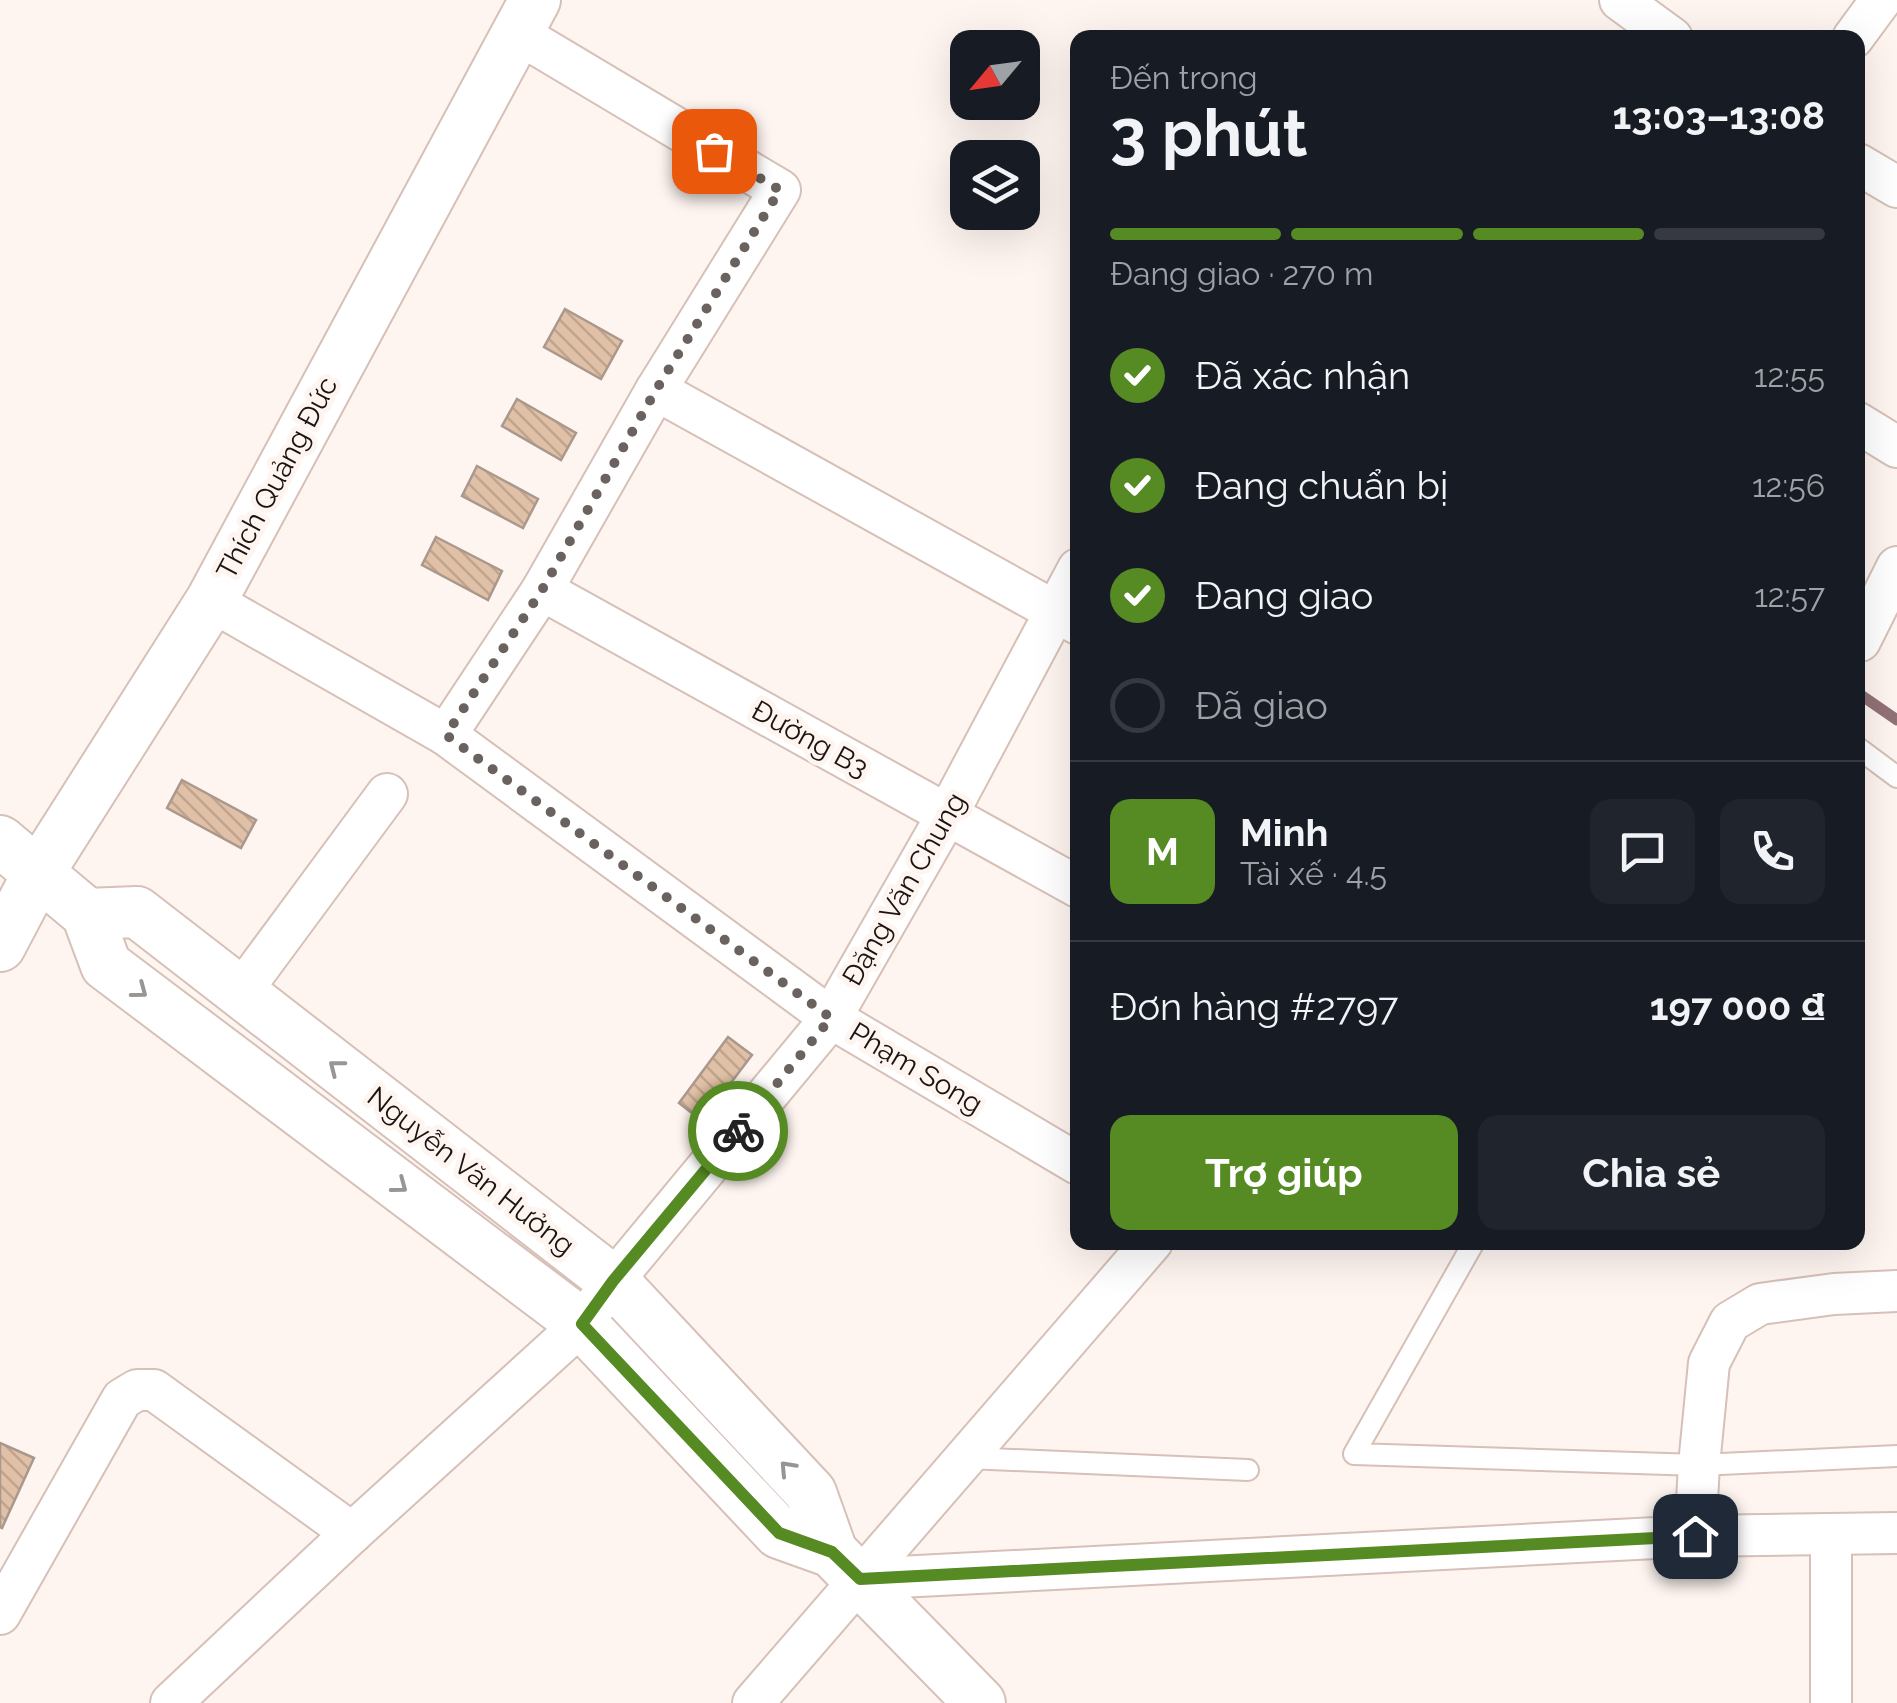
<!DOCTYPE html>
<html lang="vi">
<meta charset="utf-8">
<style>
:root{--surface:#171b24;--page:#20242c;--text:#f1f3f6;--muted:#9ea1a6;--line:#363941;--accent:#568a22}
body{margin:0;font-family:Raleway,sans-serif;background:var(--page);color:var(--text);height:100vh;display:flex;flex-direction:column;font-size:38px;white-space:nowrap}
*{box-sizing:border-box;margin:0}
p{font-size:32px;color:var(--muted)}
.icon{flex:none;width:55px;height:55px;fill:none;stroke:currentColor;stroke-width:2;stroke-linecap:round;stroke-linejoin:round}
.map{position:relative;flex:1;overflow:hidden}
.panel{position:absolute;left:1070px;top:30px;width:795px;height:1220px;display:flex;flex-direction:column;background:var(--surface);border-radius:20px;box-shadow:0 10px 40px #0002}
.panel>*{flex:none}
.needle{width:65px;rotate:241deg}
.tools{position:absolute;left:950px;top:30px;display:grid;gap:20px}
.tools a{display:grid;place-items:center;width:90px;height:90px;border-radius:20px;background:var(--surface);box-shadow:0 10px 40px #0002;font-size:50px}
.pin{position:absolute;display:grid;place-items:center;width:85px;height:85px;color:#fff;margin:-42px;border-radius:20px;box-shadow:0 5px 15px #0006}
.courier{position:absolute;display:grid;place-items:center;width:100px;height:100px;margin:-50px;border:8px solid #568a22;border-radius:50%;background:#fff;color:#222;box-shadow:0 2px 12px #0007}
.head em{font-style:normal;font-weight:700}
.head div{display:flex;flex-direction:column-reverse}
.head{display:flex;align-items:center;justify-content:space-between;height:170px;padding:0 40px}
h1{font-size:65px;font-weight:700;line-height:75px}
.bar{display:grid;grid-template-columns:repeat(4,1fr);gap:15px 10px;align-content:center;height:120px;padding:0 40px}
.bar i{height:12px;border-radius:8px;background:var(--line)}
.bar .current{background:var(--accent)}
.bar p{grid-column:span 4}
.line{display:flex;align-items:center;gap:25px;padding:0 40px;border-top:2px solid var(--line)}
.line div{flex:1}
.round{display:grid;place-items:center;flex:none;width:105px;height:105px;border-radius:20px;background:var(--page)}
ol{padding:0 40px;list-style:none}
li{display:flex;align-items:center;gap:30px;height:110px}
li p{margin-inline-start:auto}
li .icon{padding:10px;border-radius:50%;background:var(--accent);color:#fff;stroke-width:4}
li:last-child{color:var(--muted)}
li i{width:55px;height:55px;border:5px solid var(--line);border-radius:50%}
.cta{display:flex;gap:20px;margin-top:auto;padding:20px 40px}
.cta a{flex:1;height:115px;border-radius:20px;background:var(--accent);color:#fff;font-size:40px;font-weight:700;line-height:115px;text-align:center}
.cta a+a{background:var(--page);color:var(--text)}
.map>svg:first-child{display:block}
</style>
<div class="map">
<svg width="1897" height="1703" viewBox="0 0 1897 1703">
<defs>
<pattern id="building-back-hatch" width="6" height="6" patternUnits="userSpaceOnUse" patternTransform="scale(2.5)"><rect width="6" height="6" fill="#e0c0a6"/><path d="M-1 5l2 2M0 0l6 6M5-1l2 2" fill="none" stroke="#c0a48e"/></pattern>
</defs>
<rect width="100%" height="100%" fill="#fef5f1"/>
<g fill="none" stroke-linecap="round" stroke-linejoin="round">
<!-- stream -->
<polyline stroke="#917276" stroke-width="11" points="1858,693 1897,720"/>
</g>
<!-- building -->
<g fill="url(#building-back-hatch)" stroke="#a9988b" stroke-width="2.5">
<polygon points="565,309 622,341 601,379 544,347"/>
<polygon points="517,399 576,433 561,460 502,426"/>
<polygon points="477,466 538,499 523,528 462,496"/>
<polygon points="436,537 502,571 488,600 422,565"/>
<polygon points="182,780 256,820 241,848 167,808"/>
<polygon points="728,1037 752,1055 702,1121 679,1103"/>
<polygon points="0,1443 34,1458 2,1528 0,1527"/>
</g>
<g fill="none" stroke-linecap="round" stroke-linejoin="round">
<!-- service casing -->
<g stroke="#d6c0b7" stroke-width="24">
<g id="service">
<polyline points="1858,748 1897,777"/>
<polyline points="1474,1242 1354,1454 1699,1465 1897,1456"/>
<polyline points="967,1458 1248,1470"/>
</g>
</g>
<!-- minor casing -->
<g stroke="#d6c0b7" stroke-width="44">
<g id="minor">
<polyline points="1620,0 1672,38"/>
<polyline points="1853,38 1881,0"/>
<polyline points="1858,164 1897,187"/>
<polyline points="656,390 1078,624"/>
<polyline points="1858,423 1897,447"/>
<polyline points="542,590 1078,887"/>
<polyline points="211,601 446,735 831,1018 1078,1164"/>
<polyline points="1860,641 1897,567"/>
<polyline points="446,735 542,590 656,390 780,190 517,33"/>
<polyline points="240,993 387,794"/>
<polyline points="1831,1534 1831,1703"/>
<polyline points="1695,1536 1699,1465 1709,1363 1730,1322 1760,1304 1834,1294 1897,1291"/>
<polyline points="860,1579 1695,1536 1897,1533"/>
<polyline points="0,1614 122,1399 137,1390 154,1390 352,1533"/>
<polyline points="171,1703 352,1533 582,1324 613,1281 831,1018 947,815 1078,569"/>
<polyline points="753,1703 1152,1242"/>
</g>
</g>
<!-- tertiary casing -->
<g stroke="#d6c0b7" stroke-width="54">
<g id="tertiary">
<polyline points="0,841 87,914 106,965 582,1324 779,1533 832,1552 980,1703"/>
<polyline points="87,914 137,912 613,1281 811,1493 832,1552"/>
<polyline points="0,946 39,872 211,601 535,0"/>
</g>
</g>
<!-- service -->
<use href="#service" stroke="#fff" stroke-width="20"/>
<!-- minor -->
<use href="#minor" stroke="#fff" stroke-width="40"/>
<!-- tertiary -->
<use href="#tertiary" stroke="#fff" stroke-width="50"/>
</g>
<!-- one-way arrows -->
<defs><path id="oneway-chevron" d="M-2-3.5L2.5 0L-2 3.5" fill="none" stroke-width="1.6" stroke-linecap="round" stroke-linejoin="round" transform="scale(2.5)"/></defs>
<g stroke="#989593">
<use href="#oneway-chevron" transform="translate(140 991) rotate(37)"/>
<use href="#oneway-chevron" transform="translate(336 1067) rotate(-142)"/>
<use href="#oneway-chevron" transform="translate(400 1186) rotate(37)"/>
<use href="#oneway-chevron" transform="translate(787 1468) rotate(-133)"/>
</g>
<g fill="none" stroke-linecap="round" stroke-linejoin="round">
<!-- done -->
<polyline stroke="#6a625f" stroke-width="10" stroke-dasharray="0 18" points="714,151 780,190 656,390 542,590 446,735 831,1018 738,1131"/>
<!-- route -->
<polyline stroke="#568a22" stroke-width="12" points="738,1131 613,1281 582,1324 779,1533 832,1552 860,1579 1695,1536"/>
</g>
<g text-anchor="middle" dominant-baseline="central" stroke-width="10" stroke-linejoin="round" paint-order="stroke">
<!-- street labels -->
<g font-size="28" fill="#1b1310" stroke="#fef5f1">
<text transform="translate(277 478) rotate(-62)">Thích Quảng Đức</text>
<text transform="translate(810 739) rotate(29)">Đường B3</text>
<text transform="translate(904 889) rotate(-60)">Đặng Văn Chung</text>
<text transform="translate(916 1068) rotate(31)">Phạm Song</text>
<text transform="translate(471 1171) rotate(38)">Nguyễn Văn Hưởng</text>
</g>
</g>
</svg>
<div class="tools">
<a><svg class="needle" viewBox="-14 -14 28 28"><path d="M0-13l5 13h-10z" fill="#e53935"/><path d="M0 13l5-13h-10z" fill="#9ea1a6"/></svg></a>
<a><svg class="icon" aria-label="layers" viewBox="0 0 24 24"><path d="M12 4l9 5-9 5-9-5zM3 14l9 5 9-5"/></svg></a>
</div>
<div class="pin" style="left:714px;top:151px;background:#ea580c"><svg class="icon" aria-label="bag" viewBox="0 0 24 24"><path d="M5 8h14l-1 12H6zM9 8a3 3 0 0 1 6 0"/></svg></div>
<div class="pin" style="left:1695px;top:1536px;background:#1f2937"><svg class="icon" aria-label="home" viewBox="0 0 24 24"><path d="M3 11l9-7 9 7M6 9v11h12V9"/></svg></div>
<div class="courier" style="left:738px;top:1131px"><svg class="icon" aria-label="bike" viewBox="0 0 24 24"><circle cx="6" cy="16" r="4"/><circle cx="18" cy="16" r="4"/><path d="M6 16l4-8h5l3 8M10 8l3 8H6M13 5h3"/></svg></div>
<section class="panel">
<div class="head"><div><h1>3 phút</h1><p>Đến trong</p></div><em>13:03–13:08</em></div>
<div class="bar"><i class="current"></i><i class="current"></i><i class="current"></i><i></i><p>Đang giao · 270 m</p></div>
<ol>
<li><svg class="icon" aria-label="check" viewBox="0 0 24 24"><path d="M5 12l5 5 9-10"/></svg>Đã xác nhận<p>12:55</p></li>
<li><svg class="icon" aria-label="check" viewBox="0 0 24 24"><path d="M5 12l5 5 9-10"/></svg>Đang chuẩn bị<p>12:56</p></li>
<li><svg class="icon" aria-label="check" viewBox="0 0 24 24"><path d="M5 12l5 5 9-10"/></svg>Đang giao<p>12:57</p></li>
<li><i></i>Đã giao</li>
</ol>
<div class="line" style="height:180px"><b class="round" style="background:var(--accent);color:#fff">M</b><div><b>Minh</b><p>Tài xế · 4.5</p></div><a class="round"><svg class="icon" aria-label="chat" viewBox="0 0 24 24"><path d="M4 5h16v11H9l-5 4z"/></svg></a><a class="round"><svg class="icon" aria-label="phone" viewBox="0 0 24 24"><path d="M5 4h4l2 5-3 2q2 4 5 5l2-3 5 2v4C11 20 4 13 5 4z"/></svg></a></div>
<div class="line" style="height:130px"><div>Đơn hàng #2797</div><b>197 000 ₫</b></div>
<div class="cta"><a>Trợ giúp</a><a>Chia sẻ</a></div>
</section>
</div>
